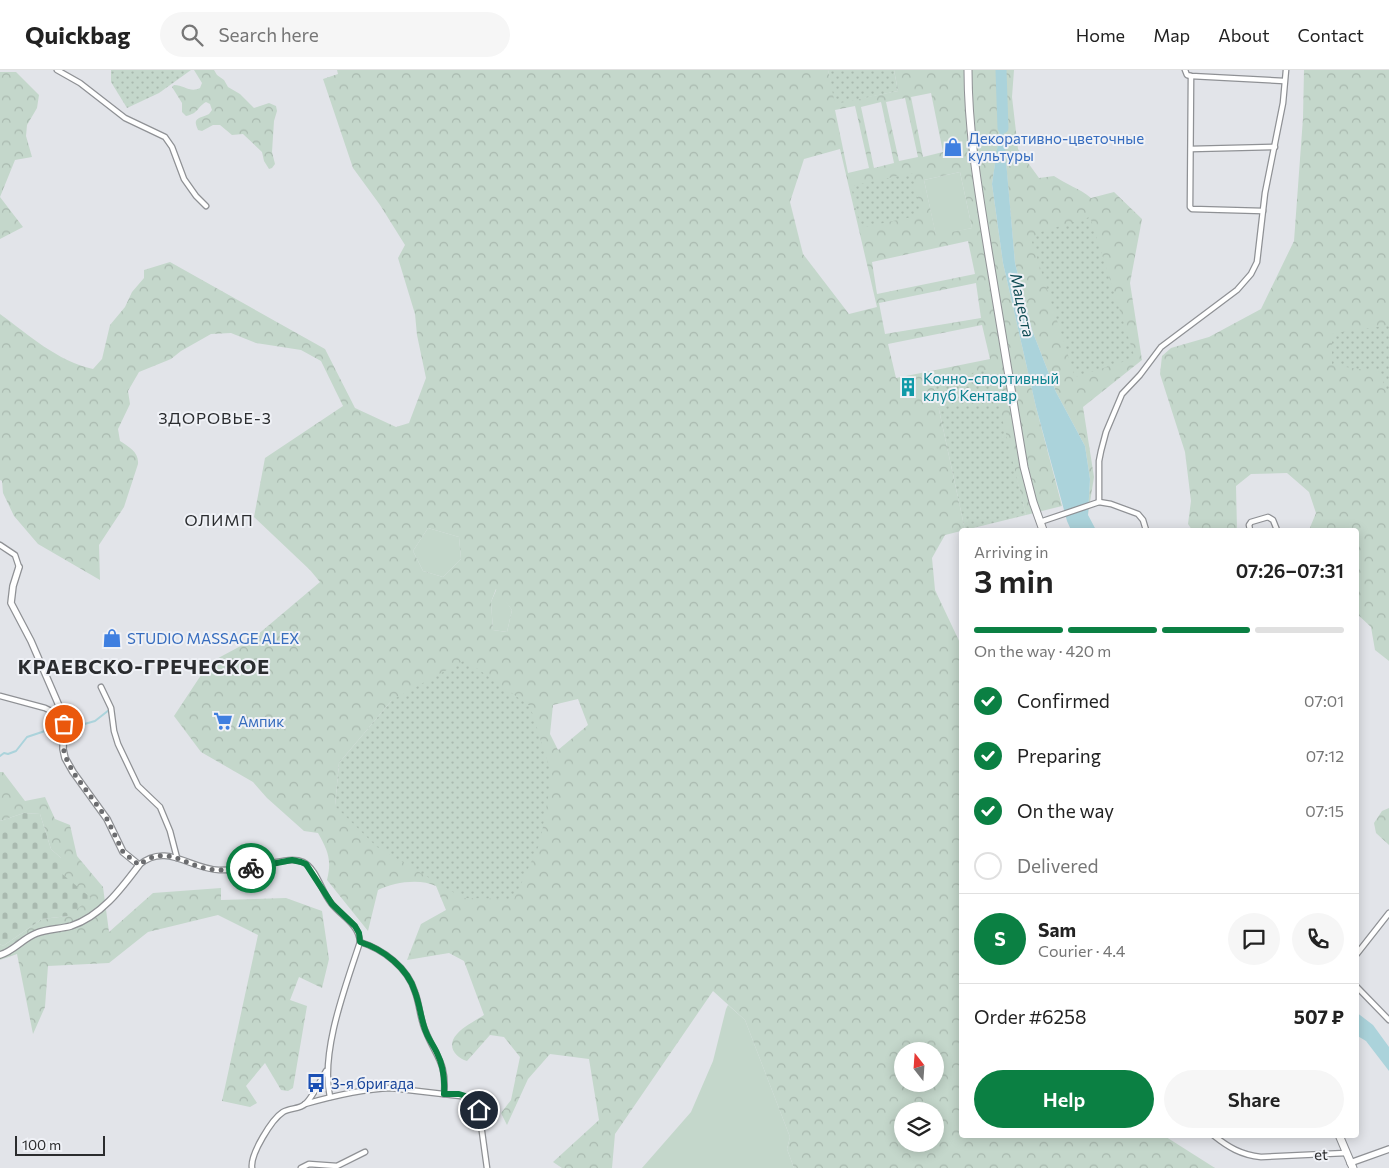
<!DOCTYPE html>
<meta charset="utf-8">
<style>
:root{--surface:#fff;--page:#f6f6f6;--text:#222;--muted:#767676;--line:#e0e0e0;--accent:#0b8043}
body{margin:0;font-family:Commissioner,sans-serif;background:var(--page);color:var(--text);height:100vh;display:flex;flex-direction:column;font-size:19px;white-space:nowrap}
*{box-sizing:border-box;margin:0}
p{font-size:16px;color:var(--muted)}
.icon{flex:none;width:28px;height:28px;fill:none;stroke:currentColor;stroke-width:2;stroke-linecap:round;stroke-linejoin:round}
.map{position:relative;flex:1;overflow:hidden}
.panel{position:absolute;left:959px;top:458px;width:400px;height:610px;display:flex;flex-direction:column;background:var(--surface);border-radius:5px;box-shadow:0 2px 12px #0003}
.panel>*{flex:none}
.needle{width:32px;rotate:343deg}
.controls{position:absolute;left:894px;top:972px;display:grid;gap:10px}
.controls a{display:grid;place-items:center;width:50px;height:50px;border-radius:50%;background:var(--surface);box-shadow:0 2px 12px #0003;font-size:25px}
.scale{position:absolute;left:15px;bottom:12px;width:90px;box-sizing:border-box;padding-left:5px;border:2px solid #2b2c2e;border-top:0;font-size:14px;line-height:18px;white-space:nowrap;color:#2b2c2e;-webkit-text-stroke:4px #eff1f6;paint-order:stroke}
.pin{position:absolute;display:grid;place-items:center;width:42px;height:42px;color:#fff;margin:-21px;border:2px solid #fff;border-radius:50%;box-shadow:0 1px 5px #0007}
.courier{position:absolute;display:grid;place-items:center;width:50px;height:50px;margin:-25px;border:4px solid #0b8043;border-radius:50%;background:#fff;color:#222;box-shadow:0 1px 6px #0007}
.overview em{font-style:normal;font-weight:600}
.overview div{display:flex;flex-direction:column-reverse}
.overview{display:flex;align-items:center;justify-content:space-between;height:85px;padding:0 15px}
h1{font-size:32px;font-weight:600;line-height:38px}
.bar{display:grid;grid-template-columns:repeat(4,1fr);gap:8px 5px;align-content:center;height:60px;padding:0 15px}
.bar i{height:6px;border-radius:4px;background:var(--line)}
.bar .active{background:var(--accent)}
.bar p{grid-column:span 4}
.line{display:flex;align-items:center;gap:12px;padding:0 15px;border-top:1px solid var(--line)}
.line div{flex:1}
.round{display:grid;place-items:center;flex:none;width:52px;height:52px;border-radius:26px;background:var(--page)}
ol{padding:0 15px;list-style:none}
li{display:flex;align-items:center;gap:15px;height:55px}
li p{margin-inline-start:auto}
li .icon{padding:5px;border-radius:50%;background:var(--accent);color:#fff;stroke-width:4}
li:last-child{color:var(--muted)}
li i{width:28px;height:28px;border:2px solid var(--line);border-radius:50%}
.button{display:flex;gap:10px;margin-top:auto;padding:10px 15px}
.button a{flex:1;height:58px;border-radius:30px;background:var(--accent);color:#fff;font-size:20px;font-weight:600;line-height:58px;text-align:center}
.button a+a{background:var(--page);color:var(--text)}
header{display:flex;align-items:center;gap:30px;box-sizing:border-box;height:70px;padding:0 25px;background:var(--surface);border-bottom:1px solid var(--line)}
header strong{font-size:24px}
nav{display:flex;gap:28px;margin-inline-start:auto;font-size:18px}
.search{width:350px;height:45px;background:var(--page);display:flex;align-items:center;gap:12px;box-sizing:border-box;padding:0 18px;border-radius:28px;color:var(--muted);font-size:19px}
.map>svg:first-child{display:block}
</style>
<header>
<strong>Quickbag</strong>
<div class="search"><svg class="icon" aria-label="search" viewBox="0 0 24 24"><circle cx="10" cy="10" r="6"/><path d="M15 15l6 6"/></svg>Search here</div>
<nav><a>Home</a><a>Map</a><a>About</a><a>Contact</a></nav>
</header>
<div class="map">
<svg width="1389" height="1098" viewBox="0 0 1389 1098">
<defs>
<pattern id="forest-crowns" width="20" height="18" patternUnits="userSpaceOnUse" patternTransform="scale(1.25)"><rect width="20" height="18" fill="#c4d7cb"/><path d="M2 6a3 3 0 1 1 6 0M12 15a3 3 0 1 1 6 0" fill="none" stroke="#a9b9af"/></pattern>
<pattern id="cemetery-stones" width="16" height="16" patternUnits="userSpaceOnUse" patternTransform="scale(1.25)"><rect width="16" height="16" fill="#c4d7cb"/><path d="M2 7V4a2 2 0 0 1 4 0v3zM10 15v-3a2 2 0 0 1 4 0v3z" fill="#a9b9af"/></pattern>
<pattern id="garden-dots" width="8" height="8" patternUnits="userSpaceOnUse" patternTransform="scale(1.25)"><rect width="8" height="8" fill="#c4d7cb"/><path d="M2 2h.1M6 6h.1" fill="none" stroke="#a9b9af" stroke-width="1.8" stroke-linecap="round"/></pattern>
</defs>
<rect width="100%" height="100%" fill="#e2e4e9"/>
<!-- grass -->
<g fill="#c4d7cb">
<polygon points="960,102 972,158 936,166 924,110"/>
<polygon points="428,458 459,467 461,489 443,507 423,501 413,481"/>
<polygon points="497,518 512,540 507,562 493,560 491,532"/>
<polygon points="728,935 745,950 790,1067 787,1079 794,1098 642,1098 691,1042 713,991 726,939"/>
</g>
<!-- forest -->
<g fill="url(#forest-crowns)" fill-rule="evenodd">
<path d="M194,0h20l3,5 7,5 4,7 12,7 14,14 15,-5 7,3 1,5 -3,10 -2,31 3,12 -3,4 -3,1 -5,-8 -2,-9 -19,-18 -11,1 -12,-10h-7l-11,6 -4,-1c-6,-13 1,-11 11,-16l3,-4 -2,-6 -4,-2c-10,6 -7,11 -20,14l-4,-4v-9l-10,-16 2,-2c10,0 16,8 26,3l2,-5z"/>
<path d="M337,0h491l8,33 62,-12 -4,-21h120l-2,27 6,52 21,29 15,-2c13,9 25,12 37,22l23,-6 28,27 -12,64 12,77 -59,47 11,70 -6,38 2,-36 -5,-33 -29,-54 -24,-62 -17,-67 -13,-145 -10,66 11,79 33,144 26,99 -36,9 -16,-62 -77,-71 32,148 -20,5 -13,23 3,32 26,55v490h202l52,33h-421l-7,-19 3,-12 -45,-117 -32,-29 -98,143 -3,34h-50l-9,-6 46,-42 -10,-61 -39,-5 -22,25 -21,46 -6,-12 10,-13 9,-43 -16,-20 -14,-2 -23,26c-12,-4 -21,-15 -10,-27 7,-8 18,-13 27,-19l-20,-54 -15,-8 -42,7 14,-36 25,-14 -10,-24c-16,-8 -42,-4 -58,4l-10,41 -41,-51c5,-20 1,-29 -9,-47l-14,-2 -37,-33 -14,-16 -52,-30 -27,-36 35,-53 41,-22 70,-59 -10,-12 -56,-53 11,-59 78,-52 -22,-45 -20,-11 -45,-7 -25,-10 -20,1 -30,17 -10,8 -32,13 -11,19 2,13 -12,25 2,12c9,6 19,11 18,23l-14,43 -25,38 1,35 -62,-36 -24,-28 -11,-23 -1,-12 -2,-1v-166c29,21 57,47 93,55l9,-10 8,-34 15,-18 7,-15 12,-14v-8l26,-8 155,87 30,59 41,19 13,-4 17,-45 -9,-43 -2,-21 -17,-56 7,-13 -25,-40 -27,-37 -30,-89 15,-5zM931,23l12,59 -20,5 -12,-60zM905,28l13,59 -19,4 -13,-59zM881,32l13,61 -20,5 -13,-61zM855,36l14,62 -21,5 -13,-63zM840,79l37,158 -28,7 -46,-60 -13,-52 14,-43zM960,102l12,56 -36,7 -12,-55zM968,171l7,33 -98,20 -5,-32zM976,213l5,35 -96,16 -6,-31zM982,255l8,34 -94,19 -8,-34zM428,458l31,9 2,22 -18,18 -20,-6 -10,-20zM496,519l16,21 -5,22 -14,-2 -2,-28zM578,629l10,26 -30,25 -8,-16 3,-29zM392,630l-57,106 4,-43zM902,981h33v33h-33zM902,1041h33v33h-33z"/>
<polygon points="1304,0 1389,0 1389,591 1375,580 1371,557 1356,543 1356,460 1309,460 1316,443 1309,422 1287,403 1251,404 1236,416 1237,460 1192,460 1188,454 1191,431 1185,382 1160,304 1162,286 1171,278 1209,267 1261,239 1294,171 1303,48"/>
<polygon points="0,2 16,2 39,25 37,38 27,55 26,66 32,87 15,90 0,127 23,157 0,169"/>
<polygon points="0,702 3,702 25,731 45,727 55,749 70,755 77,786 103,817 109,862 153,823 221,818 221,830 286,828 322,841 329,889 322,918 299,907 290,930 307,936 293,1018 288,1021 281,1020 265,993 246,1016 257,1033 250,1037 222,1031 258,865 218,845 148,862 109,893 48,896 45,937 33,964 17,884 0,890 0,874 3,876 42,849 68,846 61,803 61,788 51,779 40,744 24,743 0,751"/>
<polygon points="1389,738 1389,775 1376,763 1374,753 1382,741"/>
</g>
<!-- cemetery -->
<polygon fill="url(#cemetery-stones)" points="24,743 40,744 51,779 61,788 61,803 91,828 68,846 42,849 3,876 0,874 0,751"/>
<!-- garden -->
<g fill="url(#garden-dots)">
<polygon points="111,0 191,0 159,23 127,38 111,12"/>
<polygon points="828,0 894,0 898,21 835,34"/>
<polygon points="912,103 921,145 860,158 851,116"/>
<polygon points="1090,147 1135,288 1075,307 1032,172 1037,163"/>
<polygon points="1389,255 1389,322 1386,321 1380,302 1332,295 1332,264"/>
<polygon points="990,299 1026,445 965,460 933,312"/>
<polygon points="465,590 530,636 552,706 540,773 514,829 463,828 377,777 335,736 339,693 392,630"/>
</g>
<!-- water -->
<g fill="#abd3db">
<polygon points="1002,45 1015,193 1032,260 1056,322 1085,376 1090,409 1088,445 1096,460 1071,460 1067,451 1036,337 1003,193 992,114"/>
<polygon points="1356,942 1373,955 1389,977 1389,1001 1366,971 1356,965"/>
</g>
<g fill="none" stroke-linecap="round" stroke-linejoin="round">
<!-- stream -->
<polyline stroke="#abd3db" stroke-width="2" points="0,686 4,683 8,684 16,681 27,667 57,657 67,659 95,651 109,640"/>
<!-- river -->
<polyline stroke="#abd3db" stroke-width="11" points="1001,0 1003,58"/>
<!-- minor casing -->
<g stroke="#8f9195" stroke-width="7">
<g id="minor">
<polyline points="57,0 80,13 125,48 165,67 172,77 184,109 196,126 206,136"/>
<polyline points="1185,0 1187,5 1191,6 1284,11"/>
<polyline points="1191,6 1190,137 1192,139 1263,141"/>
<polyline points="1191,79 1275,77"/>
<polyline points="1099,432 1099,391 1101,381 1106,362 1122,324 1140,305 1161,277 1237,220 1251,204 1257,192 1265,123 1283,33 1286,0"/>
<polyline points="1040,452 1099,432 1111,434 1138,444 1143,450 1146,460"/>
<polyline points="1250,460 1249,455 1251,452 1268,447 1273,450 1277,460"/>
<polyline points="0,475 15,485 19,497"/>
<polyline points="101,617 111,638 114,661 118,674 138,716 160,737 170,761 177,788"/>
<polyline points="0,626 45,638 63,647"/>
<path d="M139,795c27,-23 51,4 80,5 10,0 21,0 31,-2 13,-2 40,-12 53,-6 14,7 18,29 28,41 10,13 28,21 29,39 -14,43 -40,110 -30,155"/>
<path d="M360,872c23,7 48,26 55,50 5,13 5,28 11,40 10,25 21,31 18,62"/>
<polyline points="1356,885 1389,843"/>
<polyline points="1356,916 1389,950"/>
<path d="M305,1034c28,-8 57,-15 86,-16l78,9 6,2 4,11 8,58"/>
<path d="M1213,1065c15,12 28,20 48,22l85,-4"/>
<path d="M252,1098c-2,-14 20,-49 31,-56 7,-4 17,-3 22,-8 6,-4 17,-26 21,-33"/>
<polyline points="301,1098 309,1094 337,1096 365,1082"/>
</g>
</g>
<!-- tertiary casing -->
<g stroke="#8f9195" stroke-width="8">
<g id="tertiary">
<path d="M0,885c14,-4 23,-17 37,-22 10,-4 23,-4 34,-7 30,-10 50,-37 68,-61l-16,-13 -16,-33 -34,-47 -8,-14 -2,-9 1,-25 -4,-16 -29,-67 -20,-38 2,-17 6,-19"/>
<polyline points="1350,1093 1389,1079"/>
</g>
</g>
<!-- secondary casing -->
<g stroke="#8f9195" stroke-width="9">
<g id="secondary">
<path d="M968,0c0,62 11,124 21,186 11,70 23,140 35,211l9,35 10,28"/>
<polyline points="1339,1065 1353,1098"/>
</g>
</g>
<!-- minor -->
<use href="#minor" stroke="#fff" stroke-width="4.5"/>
<!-- tertiary -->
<use href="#tertiary" stroke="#fff" stroke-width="5.5"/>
<!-- secondary -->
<use href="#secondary" stroke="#fff" stroke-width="7"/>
</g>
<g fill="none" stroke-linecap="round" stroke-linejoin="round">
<!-- done -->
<path stroke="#6b6c6f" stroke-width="5" stroke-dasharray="0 9" d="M64,654l-1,24 3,10 7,14 34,47 16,33 16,13c25,-21 44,-1 69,4 14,2 30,1 43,-1"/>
<!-- route -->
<path stroke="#0b8043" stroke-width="6" d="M251,798l41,-8 9,2 5,2 26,40 23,22 4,7 1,9c23,7 48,26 55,50 5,13 6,28 11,40 3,8 8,14 11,21 6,12 8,26 7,41h15l16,5 4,11"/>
</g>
<!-- icons -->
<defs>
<g id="shop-bare" transform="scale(1.5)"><path d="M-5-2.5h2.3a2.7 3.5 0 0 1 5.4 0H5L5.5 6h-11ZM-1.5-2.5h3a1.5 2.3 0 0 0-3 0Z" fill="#3f7fe0" stroke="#eff1f6" stroke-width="2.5" paint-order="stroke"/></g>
<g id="building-bare" transform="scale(1.5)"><path d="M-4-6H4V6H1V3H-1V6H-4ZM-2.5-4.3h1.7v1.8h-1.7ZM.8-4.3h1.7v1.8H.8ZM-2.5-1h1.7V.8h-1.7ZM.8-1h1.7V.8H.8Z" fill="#0f9aa8" stroke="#eff1f6" stroke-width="2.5" paint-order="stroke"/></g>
<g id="supermarket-bare" transform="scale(1.5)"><path d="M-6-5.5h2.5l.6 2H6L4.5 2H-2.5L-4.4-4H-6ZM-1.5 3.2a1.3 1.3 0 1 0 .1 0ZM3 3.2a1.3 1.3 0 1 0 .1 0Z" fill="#3f7fe0" stroke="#eff1f6" stroke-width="2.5" paint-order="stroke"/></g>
<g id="bus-bare" transform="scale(1.5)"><path d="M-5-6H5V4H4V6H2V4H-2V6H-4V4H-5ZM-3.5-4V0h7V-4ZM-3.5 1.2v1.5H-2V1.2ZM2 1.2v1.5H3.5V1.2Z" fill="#1a4fb4" stroke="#eff1f6" stroke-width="2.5" paint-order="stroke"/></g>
</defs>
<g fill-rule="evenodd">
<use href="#shop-bare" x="953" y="77"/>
<use href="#building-bare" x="908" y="317"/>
<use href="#shop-bare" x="112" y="568"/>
<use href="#supermarket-bare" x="223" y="651"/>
<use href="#bus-bare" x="316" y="1013"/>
</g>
<g text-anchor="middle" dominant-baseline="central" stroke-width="4" stroke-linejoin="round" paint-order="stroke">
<!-- shop labels -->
<g font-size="15" fill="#366cbe" stroke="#eff1f6" text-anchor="start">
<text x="968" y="68">Декоративно-цветочные<tspan x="968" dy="17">культуры</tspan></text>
<text x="127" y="568">STUDIO MASSAGE ALEX</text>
<text x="238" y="651">Ампик</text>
</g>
<!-- culture labels -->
<g font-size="15" fill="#0d838f" stroke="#eff1f6" text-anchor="start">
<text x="923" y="308">Конно-спортивный<tspan x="923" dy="17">клуб Кентавр</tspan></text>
</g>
<!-- transit labels -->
<g font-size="15" fill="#164399" stroke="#eff1f6" text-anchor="start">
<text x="331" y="1013">3-я бригада</text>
</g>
<!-- street labels -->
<g font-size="15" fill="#2b2c2e" stroke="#eff1f6">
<text transform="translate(1321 1084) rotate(-2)">et</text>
</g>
<!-- water labels -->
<g font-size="16" font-style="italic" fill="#0e4a52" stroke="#eff1f6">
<text transform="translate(1023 235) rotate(78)">Мацеста</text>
</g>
<!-- neighbourhood labels -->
<g font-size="16" letter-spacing="1" fill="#2a2c2f" stroke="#eff1f6">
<text x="215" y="347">ЗДОРОВЬЕ-3</text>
<text x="219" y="449">ОЛИМП</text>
</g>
<!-- district labels -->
<g font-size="20" font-weight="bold" letter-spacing="1" fill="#2a2c2f" stroke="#eff1f6">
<text x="144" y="596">КРАЕВСКО-ГРЕЧЕСКОЕ</text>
</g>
</g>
</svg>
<div class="controls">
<a><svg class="needle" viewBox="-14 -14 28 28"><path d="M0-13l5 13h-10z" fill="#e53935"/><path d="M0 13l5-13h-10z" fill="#767676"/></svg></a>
<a><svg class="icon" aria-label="layers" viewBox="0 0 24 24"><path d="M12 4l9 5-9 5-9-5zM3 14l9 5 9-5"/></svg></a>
</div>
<div class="scale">100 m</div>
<div class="pin" style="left:64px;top:654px;background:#ea580c"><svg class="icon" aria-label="bag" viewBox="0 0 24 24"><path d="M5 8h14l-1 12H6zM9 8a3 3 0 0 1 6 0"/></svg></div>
<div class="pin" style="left:479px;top:1040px;background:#1f2937"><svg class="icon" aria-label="home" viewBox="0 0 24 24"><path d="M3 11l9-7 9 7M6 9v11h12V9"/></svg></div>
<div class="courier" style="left:251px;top:798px"><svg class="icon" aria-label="bike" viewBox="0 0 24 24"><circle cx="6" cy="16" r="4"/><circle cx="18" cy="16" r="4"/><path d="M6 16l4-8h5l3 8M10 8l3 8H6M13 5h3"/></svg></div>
<section class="panel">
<div class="overview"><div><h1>3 min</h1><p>Arriving in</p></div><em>07:26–07:31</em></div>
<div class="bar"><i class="active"></i><i class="active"></i><i class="active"></i><i></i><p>On the way · 420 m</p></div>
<ol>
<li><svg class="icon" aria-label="check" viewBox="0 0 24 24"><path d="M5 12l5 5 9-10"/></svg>Confirmed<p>07:01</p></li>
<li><svg class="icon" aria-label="check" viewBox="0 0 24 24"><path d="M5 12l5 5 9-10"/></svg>Preparing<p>07:12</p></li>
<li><svg class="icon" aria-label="check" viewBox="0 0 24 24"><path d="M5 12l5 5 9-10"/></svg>On the way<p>07:15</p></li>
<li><i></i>Delivered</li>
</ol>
<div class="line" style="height:90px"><b class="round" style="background:var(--accent);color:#fff">S</b><div><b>Sam</b><p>Courier · 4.4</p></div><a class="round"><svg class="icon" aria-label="chat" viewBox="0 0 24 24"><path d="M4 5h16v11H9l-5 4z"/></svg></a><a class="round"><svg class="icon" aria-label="phone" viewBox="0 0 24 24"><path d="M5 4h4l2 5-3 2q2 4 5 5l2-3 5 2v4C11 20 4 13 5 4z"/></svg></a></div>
<div class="line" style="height:65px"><div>Order #6258</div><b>507 ₽</b></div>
<div class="button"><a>Help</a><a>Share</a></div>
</section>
</div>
